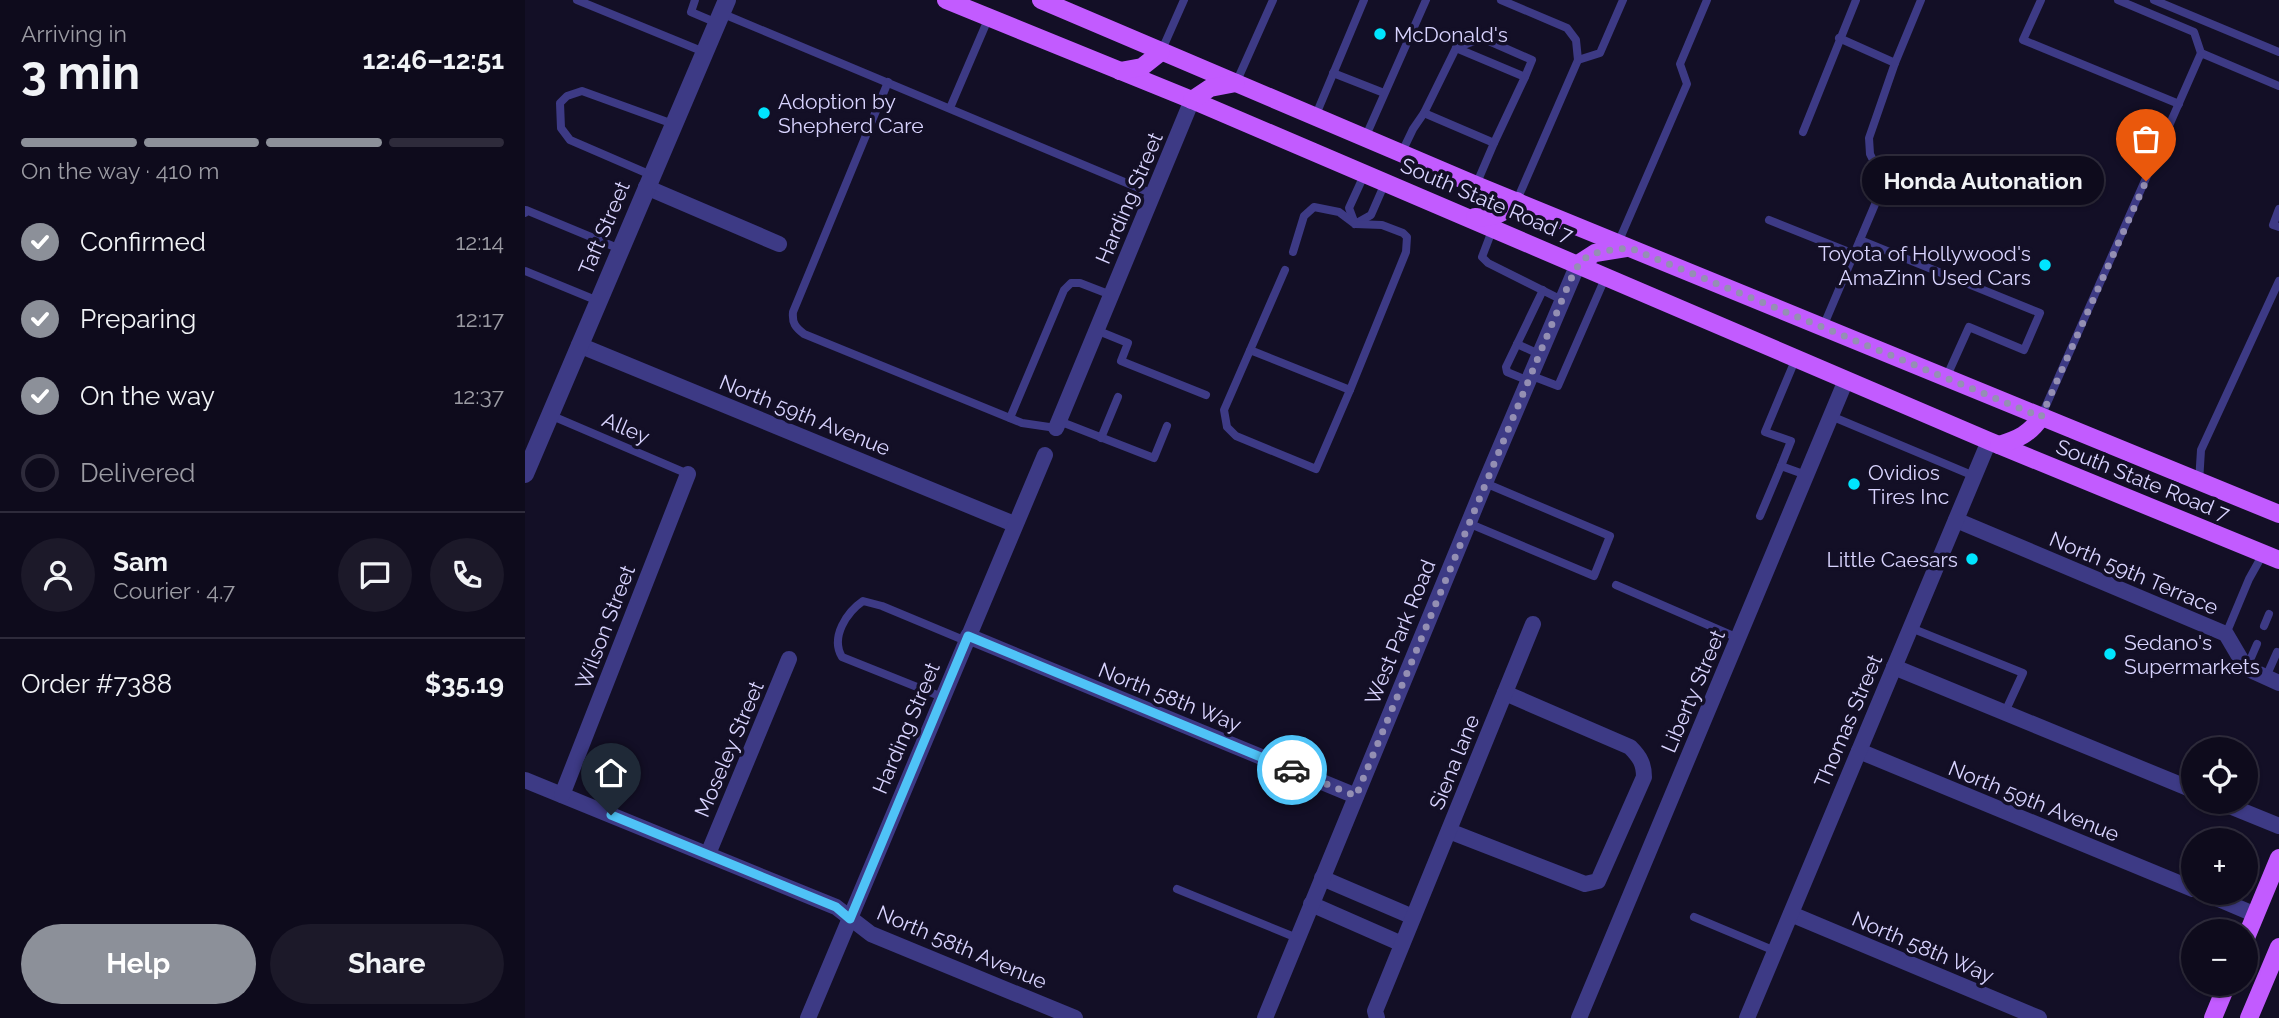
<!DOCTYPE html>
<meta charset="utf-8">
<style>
:root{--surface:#0e0b1c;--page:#1c1929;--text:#f1f3f6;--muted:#9b9ba3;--line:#2e2b3b;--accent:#8c9099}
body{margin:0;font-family:Raleway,sans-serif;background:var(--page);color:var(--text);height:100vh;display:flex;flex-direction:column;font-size:26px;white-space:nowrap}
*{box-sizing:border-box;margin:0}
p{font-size:23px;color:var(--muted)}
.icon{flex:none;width:38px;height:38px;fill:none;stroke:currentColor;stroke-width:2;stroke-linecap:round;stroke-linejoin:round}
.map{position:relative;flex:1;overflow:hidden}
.drawer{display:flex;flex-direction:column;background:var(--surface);width:525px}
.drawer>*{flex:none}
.buttons{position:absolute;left:1656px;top:737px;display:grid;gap:14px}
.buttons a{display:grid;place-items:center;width:77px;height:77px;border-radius:50%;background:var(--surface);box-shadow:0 2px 5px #0004,0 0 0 2px var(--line);font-size:35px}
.pin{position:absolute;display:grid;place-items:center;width:60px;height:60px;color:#fff;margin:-72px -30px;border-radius:50% 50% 50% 0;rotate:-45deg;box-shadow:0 0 7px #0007}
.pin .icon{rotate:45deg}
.courier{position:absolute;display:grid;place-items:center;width:70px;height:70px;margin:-35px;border:5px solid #4fc3f7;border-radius:50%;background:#fff;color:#222;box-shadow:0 2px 9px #0007}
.bubble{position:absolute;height:49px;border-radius:24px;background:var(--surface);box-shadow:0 2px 5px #0004,0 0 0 2px var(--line);font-size:23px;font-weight:700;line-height:49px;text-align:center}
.overview em{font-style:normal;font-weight:700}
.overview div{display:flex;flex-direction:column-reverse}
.overview{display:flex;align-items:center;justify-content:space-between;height:119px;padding:0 21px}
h1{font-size:46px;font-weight:700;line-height:52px}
.bar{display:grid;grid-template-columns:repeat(4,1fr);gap:10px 7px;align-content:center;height:84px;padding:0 21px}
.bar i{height:9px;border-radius:5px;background:var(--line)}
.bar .selected{background:var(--accent)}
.bar p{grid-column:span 4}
.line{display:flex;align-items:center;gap:18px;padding:0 21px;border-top:2px solid var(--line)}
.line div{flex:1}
.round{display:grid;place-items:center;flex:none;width:74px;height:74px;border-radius:37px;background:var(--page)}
ol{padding:0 21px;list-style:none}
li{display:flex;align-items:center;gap:21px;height:77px}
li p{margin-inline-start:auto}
li .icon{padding:7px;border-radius:50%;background:var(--accent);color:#fff;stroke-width:4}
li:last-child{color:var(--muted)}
li i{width:38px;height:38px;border:4px solid var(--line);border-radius:50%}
.button{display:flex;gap:14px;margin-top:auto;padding:14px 21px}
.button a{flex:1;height:80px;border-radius:42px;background:var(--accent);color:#fff;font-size:28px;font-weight:700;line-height:80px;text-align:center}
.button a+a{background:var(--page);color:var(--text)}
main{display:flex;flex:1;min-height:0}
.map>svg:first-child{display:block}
</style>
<main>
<section class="drawer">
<div class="overview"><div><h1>3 min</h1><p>Arriving in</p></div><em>12:46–12:51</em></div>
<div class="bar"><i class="selected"></i><i class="selected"></i><i class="selected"></i><i></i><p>On the way · 410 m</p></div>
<ol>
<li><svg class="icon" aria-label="check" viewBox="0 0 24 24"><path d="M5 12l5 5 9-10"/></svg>Confirmed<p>12:14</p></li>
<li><svg class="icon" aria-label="check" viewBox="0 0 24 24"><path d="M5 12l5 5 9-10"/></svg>Preparing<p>12:17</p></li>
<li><svg class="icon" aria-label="check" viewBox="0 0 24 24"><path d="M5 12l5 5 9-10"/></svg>On the way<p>12:37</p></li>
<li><i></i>Delivered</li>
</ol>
<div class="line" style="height:126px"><a class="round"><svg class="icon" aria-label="person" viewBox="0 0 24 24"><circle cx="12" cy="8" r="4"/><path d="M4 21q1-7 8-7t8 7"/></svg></a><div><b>Sam</b><p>Courier · 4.7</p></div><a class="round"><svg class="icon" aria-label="chat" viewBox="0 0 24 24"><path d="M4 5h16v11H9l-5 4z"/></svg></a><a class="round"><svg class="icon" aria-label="phone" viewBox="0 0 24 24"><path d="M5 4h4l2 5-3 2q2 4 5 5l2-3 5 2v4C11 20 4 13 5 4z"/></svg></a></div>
<div class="line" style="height:91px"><div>Order #7388</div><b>$35.19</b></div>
<div class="button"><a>Help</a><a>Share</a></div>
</section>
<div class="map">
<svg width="1754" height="1018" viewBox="0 0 1754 1018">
<rect width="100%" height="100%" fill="#130f26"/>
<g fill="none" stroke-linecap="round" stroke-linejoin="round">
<!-- service -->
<g stroke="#3d3a85" stroke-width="8">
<polyline points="52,0 179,52"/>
<polyline points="170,0 166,12 192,23"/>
<polyline points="976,0 1042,28 1051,40 1053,60 992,200"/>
<polyline points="1516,0 1498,40 1654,104"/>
<polyline points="1593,0 1669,32 1676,53"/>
<polyline points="1629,0 1754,52"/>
<polyline points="196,13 628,194"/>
<polyline points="1314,38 1370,63"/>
<polyline points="931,48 957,38 1007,60 1000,77"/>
<polyline points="636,52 659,0"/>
<polyline points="1053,60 1075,53 1098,0"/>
<polyline points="808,73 859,93"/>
<path d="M363,82l-95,230c-1,11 2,15 11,22l218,89 34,5"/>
<polyline points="711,83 748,0"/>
<polyline points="425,108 464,17"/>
<polyline points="899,113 969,143 951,185"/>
<polyline points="790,117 839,0"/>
<polyline points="1278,132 1331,0"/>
<polyline points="840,138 901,0"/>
<polyline points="876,154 888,129 899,113 931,48 1000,77 969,143"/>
<polyline points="840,173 824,208 830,224 846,215 860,183"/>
<polyline points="126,175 45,140 36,128 35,103 42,96 57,91 148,124"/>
<polyline points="1754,209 1748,225 1754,227"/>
<polyline points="0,213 1,210 95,249"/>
<polyline points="1244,220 1329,254"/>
<polyline points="968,228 957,257 963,263 1037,300"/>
<polyline points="1335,240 1515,313 1499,350 1444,327 1421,378"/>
<polyline points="1093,243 1162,84 1155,64 1182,0"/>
<polyline points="768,252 779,216 789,207 814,212 830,224 857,225 878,233 882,237 881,252 825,390"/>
<polyline points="0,271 73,301"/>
<polyline points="1298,327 1351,202 1355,174 1345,154 1344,138 1370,63 1396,0"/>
<polyline points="571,330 603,343 596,361 681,395"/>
<polyline points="992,344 1016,355"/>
<polyline points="725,350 825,390 791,469 711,436 702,427 699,410 760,270"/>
<polyline points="1007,376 1033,386 1081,276"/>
<polyline points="1004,381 982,372 981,367 1018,290"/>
<polyline points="25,415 163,474"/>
<polyline points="1306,416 1449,476"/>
<polyline points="1516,417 1676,53 1754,86"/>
<polyline points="485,418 539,290 546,283 555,283 586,295"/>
<polyline points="534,421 629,458 642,426"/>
<polyline points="576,438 593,397"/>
<polyline points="1256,466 1266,441 1240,432 1271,358"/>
<polyline points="1674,482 1676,450 1754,281"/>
<polyline points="1235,516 1256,466 1281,475"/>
<polyline points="943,523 1069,576 1085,536 960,483"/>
<polyline points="1091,585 1213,638"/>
<polyline points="1739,626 1744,614"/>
<polyline points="1386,628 1498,673 1480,712"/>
<polyline points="1701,634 1724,579 1738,554"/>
<polyline points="1722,667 1732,644"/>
<polyline points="1741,677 1752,652"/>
<path d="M417,697l-100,-40c-12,-20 5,-45 21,-56l19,5 84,35"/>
<polyline points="652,889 772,938"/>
<polyline points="1169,917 1250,951"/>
</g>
<!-- minor -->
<g stroke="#3d3a85" stroke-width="16">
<polyline points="121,187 254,244"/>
<polyline points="54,345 489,524"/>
<polyline points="531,428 667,100"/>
<polyline points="1431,520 1701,634 1721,668 1754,683"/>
<polyline points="443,636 831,796"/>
<polyline points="1369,667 1668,790"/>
<polyline points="1334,751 1668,889"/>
<polyline points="0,780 311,907 346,934 550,1018"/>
<polyline points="37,795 163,474"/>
<polyline points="1695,802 1754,826"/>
<path d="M924,831l136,53 13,-3 46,-104c0,-13 -4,-20 -14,-30l-125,-54"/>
<polyline points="183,854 264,659"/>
<polyline points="797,878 888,917"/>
<polyline points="1677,892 1731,915"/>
<polyline points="786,904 877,944"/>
<polyline points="1266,914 1514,1018"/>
<polyline points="283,1018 520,455"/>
<polyline points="740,1018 960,483 1053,264"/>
<polyline points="852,1018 850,1011 1008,624"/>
<polyline points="1054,1018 1321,380"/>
<polyline points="1222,1018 1464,441"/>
</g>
<!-- tertiary -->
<polyline stroke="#3d3a85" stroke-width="18" points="0,474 202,0"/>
<!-- primary -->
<g stroke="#c25bff" stroke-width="18">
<polyline points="421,0 667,100 1464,441 1754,560"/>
<polyline points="516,0 951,185 1754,514"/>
<polyline points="595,71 617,67 636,52"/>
<polyline points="667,100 685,88 711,83"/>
<path d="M950,217c18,1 29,-3 42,-16"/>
<polyline points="1053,264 1070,253 1101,248"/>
<path d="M1474,445c19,-6 31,-11 42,-28"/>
<polyline points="1720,940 1754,858"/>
<polyline points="1688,1018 1702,984"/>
<polyline points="1724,1018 1754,947"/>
</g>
</g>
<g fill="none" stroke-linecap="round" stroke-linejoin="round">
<!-- done -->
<path stroke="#948fb3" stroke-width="7" stroke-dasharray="0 12.6" d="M767,770l64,26 206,-496c19,-45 18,-47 68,-52l411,169 105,-236"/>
<!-- route -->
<polyline stroke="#4fc3f7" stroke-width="9" points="86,815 311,907 325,919 443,636 767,770"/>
</g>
<!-- markers -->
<g fill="#00e5ff" stroke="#130f26" stroke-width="2.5">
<circle cx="855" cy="34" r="7"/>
<circle cx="239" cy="113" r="7"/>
<circle cx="1520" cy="265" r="7"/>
<circle cx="1329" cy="484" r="7"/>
<circle cx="1447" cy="559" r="7"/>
<circle cx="1585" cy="654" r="7"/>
</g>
<g text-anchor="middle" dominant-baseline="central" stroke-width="7" stroke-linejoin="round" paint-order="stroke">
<!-- poi labels -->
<g font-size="21" fill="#d9d4ff" stroke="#130f26" text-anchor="start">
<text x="869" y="34">McDonald's</text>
<text x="253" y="101">Adoption by<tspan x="253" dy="24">Shepherd Care</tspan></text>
<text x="1506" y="253" text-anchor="end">Toyota of Hollywood's<tspan x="1506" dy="24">AmaZinn Used Cars</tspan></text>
<text x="1343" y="472">Ovidios<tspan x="1343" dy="24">Tires Inc</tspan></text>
<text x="1433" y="559" text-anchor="end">Little Caesars</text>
<text x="1599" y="642">Sedano's<tspan x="1599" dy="24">Supermarkets</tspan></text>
</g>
<!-- street labels -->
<g font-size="21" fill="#d9d4ff" stroke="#130f26">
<text transform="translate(604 198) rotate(-67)">Harding Street</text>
<text transform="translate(962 200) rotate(23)">South State Road 7</text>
<text transform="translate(79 228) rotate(-67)">Taft Street</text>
<text transform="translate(280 415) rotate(22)">North 59th Avenue</text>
<text transform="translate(101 428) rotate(23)">Alley</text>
<text transform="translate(1618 480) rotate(22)">South State Road 7</text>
<text transform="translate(1609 573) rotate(23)">North 59th Terrace</text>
<text transform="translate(80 627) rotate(-69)">Wilson Street</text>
<text transform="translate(875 632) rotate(-68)">West Park Road</text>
<text transform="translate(1168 691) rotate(-67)">Liberty Street</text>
<text transform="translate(645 697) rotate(22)">North 58th Way</text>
<text transform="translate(1323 721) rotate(-67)">Thomas Street</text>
<text transform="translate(381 728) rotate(-67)">Harding Street</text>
<text transform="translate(204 749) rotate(-67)">Moseley Street</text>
<text transform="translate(929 762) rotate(-68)">Siena lane</text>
<text transform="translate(1509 801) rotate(22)">North 59th Avenue</text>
<text transform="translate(437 947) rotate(23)">North 58th Avenue</text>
<text transform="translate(1398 947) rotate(23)">North 58th Way</text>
</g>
</g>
</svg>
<div class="buttons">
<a><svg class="icon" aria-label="locate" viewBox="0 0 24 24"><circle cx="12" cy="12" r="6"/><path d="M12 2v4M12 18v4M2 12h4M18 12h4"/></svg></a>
<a>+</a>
<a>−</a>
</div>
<div class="pin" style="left:1621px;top:181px;background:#ea580c"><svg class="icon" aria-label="bag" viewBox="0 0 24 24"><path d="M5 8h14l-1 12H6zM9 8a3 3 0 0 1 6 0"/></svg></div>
<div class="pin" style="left:86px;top:815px;background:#1f2937"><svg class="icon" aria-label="home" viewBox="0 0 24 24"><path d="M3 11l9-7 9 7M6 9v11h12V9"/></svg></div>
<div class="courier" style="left:767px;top:770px"><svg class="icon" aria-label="car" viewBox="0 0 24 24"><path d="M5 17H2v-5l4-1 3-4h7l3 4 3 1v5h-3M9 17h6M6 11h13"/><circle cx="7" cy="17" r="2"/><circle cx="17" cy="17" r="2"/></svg></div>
<div class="bubble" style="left:1337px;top:156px;width:242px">Honda Autonation</div>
</div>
</main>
